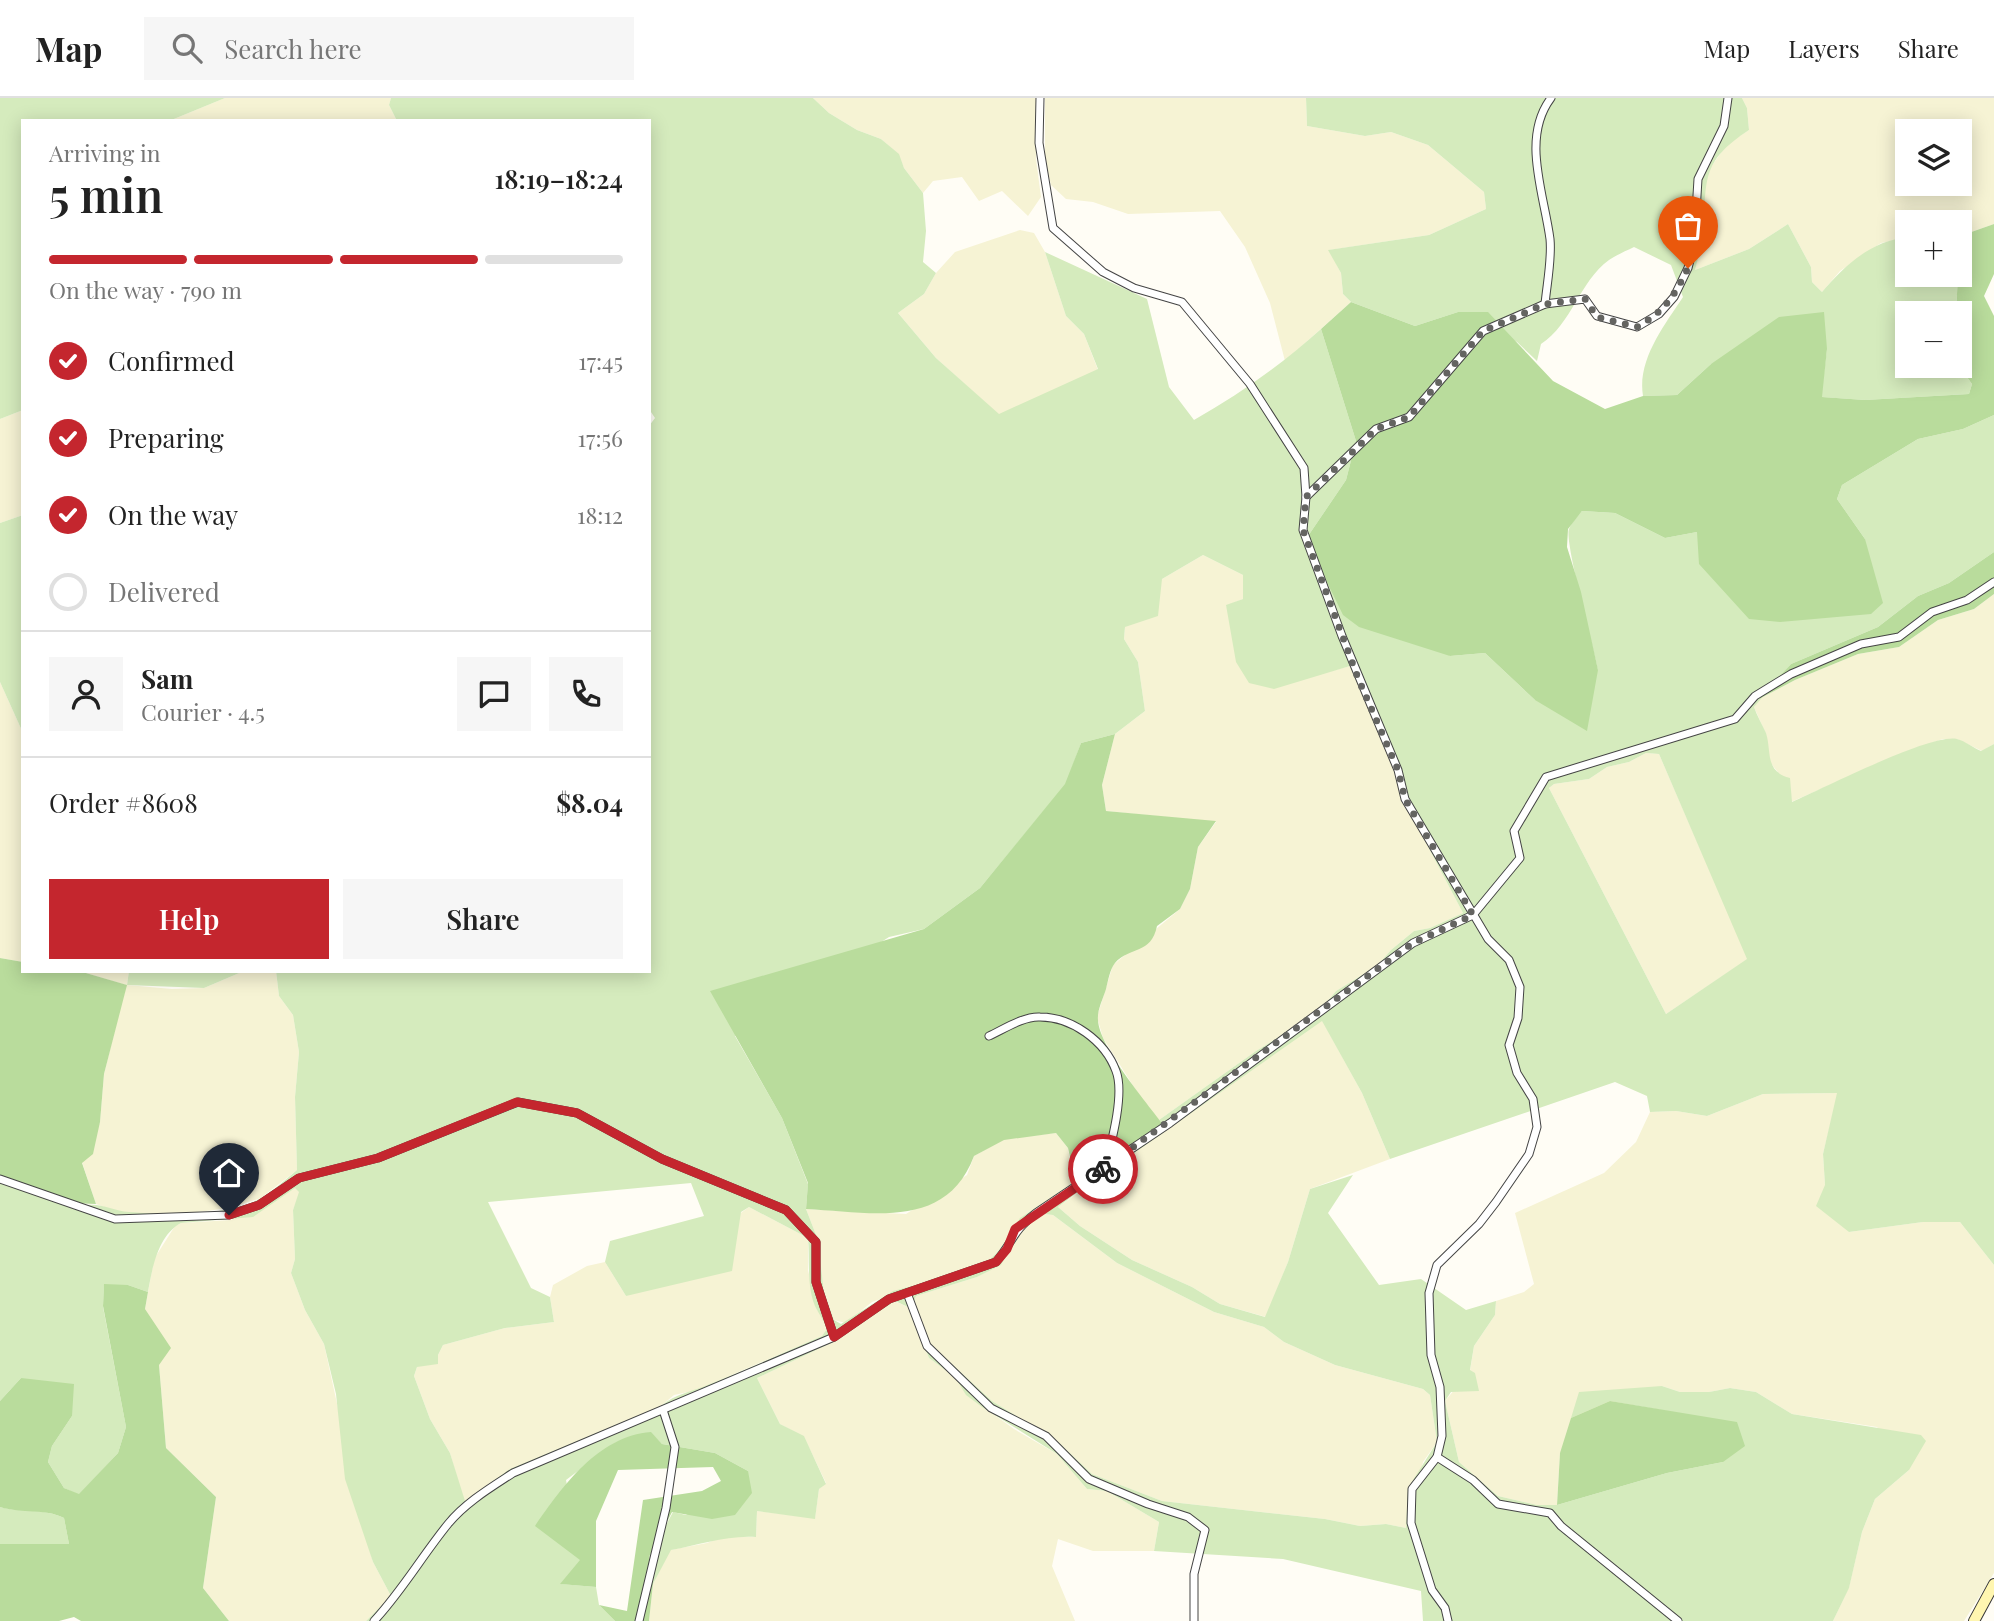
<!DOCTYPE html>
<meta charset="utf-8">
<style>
:root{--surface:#fff;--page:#f6f6f6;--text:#222;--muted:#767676;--line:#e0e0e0;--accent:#c4262e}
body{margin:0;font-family:"Playfair Display",serif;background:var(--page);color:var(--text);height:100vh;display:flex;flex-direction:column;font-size:26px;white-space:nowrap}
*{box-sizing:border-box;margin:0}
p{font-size:23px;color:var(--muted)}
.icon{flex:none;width:38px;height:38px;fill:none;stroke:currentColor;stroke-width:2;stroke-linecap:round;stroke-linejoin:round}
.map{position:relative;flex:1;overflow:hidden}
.side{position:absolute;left:21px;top:21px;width:630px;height:854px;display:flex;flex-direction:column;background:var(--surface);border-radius:0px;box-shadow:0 4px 18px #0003}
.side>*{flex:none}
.tools{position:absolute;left:1895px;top:21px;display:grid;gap:14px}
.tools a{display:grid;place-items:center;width:77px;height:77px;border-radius:0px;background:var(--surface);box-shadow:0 4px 18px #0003;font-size:35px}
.pin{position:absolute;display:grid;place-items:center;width:60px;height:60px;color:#fff;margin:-72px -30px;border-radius:50% 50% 50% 0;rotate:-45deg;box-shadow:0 0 7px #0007}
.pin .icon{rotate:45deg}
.courier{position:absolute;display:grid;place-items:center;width:70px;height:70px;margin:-35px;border:5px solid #c4262e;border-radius:50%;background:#fff;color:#222;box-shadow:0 2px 9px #0007}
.summary em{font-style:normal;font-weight:600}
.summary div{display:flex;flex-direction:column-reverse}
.summary{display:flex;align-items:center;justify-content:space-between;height:119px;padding:0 28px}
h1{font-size:46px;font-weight:600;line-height:52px}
.bar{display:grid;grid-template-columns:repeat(4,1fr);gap:10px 7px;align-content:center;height:84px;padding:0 28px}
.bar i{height:9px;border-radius:5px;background:var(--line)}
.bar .selected{background:var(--accent)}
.bar p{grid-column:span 4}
.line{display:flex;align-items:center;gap:18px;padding:0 28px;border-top:2px solid var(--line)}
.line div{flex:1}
.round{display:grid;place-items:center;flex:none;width:74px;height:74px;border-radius:0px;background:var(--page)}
ol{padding:0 28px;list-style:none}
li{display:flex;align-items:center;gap:21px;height:77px}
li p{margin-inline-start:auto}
li .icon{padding:7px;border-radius:50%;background:var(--accent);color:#fff;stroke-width:4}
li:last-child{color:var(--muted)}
li i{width:38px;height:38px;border:4px solid var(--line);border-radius:50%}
.action{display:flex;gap:14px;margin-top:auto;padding:14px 28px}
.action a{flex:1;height:80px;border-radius:0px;background:var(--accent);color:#fff;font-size:28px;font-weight:600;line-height:80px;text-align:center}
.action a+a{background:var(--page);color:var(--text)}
header{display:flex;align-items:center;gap:42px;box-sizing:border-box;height:98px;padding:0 35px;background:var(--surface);border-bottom:2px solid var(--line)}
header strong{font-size:33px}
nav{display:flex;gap:38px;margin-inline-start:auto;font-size:24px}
.search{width:490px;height:63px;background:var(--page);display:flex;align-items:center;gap:18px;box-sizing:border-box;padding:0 24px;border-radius:0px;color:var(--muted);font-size:26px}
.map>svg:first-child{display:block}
</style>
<header>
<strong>Map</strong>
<div class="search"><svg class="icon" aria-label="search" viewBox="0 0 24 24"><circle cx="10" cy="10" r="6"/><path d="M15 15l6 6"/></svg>Search here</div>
<nav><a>Map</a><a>Layers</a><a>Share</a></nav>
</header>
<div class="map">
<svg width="1994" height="1523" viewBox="0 0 1994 1523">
<rect width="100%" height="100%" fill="#fffdf5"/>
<!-- farmland -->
<g fill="#f6f3d4" fill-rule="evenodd">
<polygon points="225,0 391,0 389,7 397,23 169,23"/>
<polygon points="813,0 1037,0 1036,61 1041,99 1028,118 1002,93 979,103 962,79 933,83 923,95 904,70 898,56 881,41 857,32 829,15"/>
<polygon points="1045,0 1306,0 1307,28 1365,38 1391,34 1428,47 1484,94 1486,111 1429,137 1329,152 1341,175 1343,196 1351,204 1285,263 1270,205 1245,149 1220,113 1128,116 1093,104 1066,101 1051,87 1045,62"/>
<path d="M1742,0h252v126l-34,12v-14h-52l-1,16 -26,5 -41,28 -18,21 -10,-10 -1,-15 -23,-43 -39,25 -54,21 8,-36v-39l4,-22 20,-29 22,-14 -2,-22zM1908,33h52v53h-52z"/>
<polygon points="1020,132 1034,135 1045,154 1066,218 1084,236 1098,272 999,317 936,260 898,215 924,196 936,175 955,154"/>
<polygon points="23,312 23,417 0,425 0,321"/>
<polygon points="1203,457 1243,477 1243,501 1226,508 1317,577 1350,568 1396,676 1404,703 1463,815 1430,830 1414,833 1391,852 1377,868 1336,893 1318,915 1256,953 1159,1022 1147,1010 1103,940 1097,919 1113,867 1180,811 1190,791 1198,749 1216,724 1106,713 1102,687 1115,636 1145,613 1138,564 1124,541 1125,529 1162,481"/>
<polygon points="1994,496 1994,646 1982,653 1957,641 1943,641 1906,654 1791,704 1781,678 1768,662 1766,636 1754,609 1759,601 1795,582 1858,556 1899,549 1938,522 1974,511"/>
<polygon points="0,584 23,635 23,864 0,860"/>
<polygon points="1646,655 1659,656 1748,861 1666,916 1549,690 1554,686 1589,681 1607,669 1629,664"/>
<polygon points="79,873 129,873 127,887 172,891 204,890 244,873 276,873 279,898 293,917 299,954 295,999 297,1072 261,1100 230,1110 173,1117 118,1114 96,1106 82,1064 100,1024 104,976 126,887"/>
<polygon points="1322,922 1362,995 1390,1061 1310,1091 1288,1164 1266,1219 1220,1206 1192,1189 1132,1162 1080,1128 1058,1109"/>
<polygon points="1838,995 1823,1056 1825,1087 1849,1134 1923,1124 1960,1124 1994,1167 1994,1475 1964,1523 1833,1523 1849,1489 1862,1434 1875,1401 1909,1372 1877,1329 1792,1316 1756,1294 1730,1290 1709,1294 1680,1294 1662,1288 1560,1355 1557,1407 1537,1407 1498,1398 1459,1364 1445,1303 1470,1273 1474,1248 1495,1217 1496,1203 1524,1194 1534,1186 1515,1115 1604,1075 1636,1044 1650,1014 1676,1013 1707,1018 1763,996"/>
<polygon points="1056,1035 1068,1050 1074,1086 1012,1131 1002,1150 989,1162 872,1204 846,1225 834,1222 824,1195 818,1142 806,1111 906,1116 967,1077 974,1058 1004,1041"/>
<polygon points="295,1089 300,1094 293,1112 295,1161 291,1175 305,1212 324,1246 367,1443 373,1464 391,1498 366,1523 229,1523 203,1490 216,1399 166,1350 159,1267 145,1211 154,1161 175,1128 181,1125 231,1122"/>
<polygon points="749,1109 808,1140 808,1172 817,1212 823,1218 827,1232 822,1238 697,1292 674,1297 661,1308 511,1371 464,1404 450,1355 430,1321 414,1278 417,1269 438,1257 443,1247 505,1230 554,1224 550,1199 553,1187 587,1168 605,1164 626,1198"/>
<polygon points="1044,1116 1053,1117 1117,1165 1214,1214 1264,1229 1284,1244 1335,1267 1423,1291 1430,1297 1437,1344 1423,1364 1406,1430 1386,1426 1360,1428 1325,1421 1162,1403 1092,1376 1057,1343 992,1303 931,1247 913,1207 916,1198 977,1179 1000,1167 1020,1132"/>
<polygon points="894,1203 908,1209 929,1260 955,1279 967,1297 1014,1331 1057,1356 1087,1391 1107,1393 1159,1424 1154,1453 1093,1453 1058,1441 1052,1468 1075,1523 649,1523 653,1486 670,1452 707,1445 722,1439 756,1439 757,1413 815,1420 819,1391 826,1385 804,1339 780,1326 757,1280 833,1244"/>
</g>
<!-- green -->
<g fill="#d5ebbd" fill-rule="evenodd">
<polygon points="0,0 225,0 169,23 23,23 23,312 0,321"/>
<path d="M391,0h422l16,15 28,17 24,9 18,15 5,14 19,25 3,38 -3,31 13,11 -12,21 -26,19 38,45 63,56 99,-45 -14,-35 -18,-18 -21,-64 102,47 22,88 25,33c46,-26 87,-55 127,-91l35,112 -10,39 -40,59 144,117 35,-3 50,47 63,-30c-4,-22 -34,-130 -29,-141 2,-6 9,-13 13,-18l33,2 50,25 32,-6 168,7 -28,-40 5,-14 76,-46 45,-10 31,-14v137l-45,31 -31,13 -40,31 -87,37 -37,43c3,9 8,17 12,26 6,19 -2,38 24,45l2,24c30,-13 139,-69 165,-63 8,2 17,9 24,12l13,-7v521l-34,-43h-37l-74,10 -33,-26 9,-21 -2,-31 14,-61 -74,1 -56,22 -31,-5 -26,1 -3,-16 -32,-14 -225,77 -28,-66 -40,-72 -155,109 -8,-10 97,-69 62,-38 18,-22 41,-25 14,-16 23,-19 16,-3 33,-15 -59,-112 -8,-27 -46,-108 -76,23 -25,-6 -13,-21 -10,-57 17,-6v-24l-40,-20 -41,24 -4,37 -33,11 -1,12 14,23 7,49 -30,23 -34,9 -15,41 -86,104 -56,41 -35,8 -154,99 47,82 26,66 -2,25 12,31 6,53 10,27 7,4 52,-33 51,-13 45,-18 13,-12 18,-30 54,-34 4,8 -20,15 22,19 52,34 60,27 28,17 45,13 23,-55 22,-73 43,-14 -25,38 51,72 42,-6 45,31 30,-9 -1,14 -21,31 -4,24 5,3 4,18 -28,1 -6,9 14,61 39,34 39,9h20l110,-32 56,-11 -28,-46 -85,-15 -39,17 8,-26 83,-6 18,6h29l21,-4 26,4 36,22 129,21 5,6 -17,29 -34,29 -13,33 -13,56 -16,33h-410l-2,-30 -138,-32 -129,-8 5,-29 -52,-31 -20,-2 -30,-35 -75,-47 -16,-12 -11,-18 -26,-19 -21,-51 -13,-6 -62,41 -76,36 23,46 24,12 22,48 -7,5 -4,30 -58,-8 -1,26c-29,-2 -57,8 -85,13l-18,34 -4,-27 24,-45 13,3 62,-44 -33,-18 -53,-9 -11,-11 -36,10 -49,37 15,80 -20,24 35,3 3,18 16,16h-249l25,-25 -18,-34 -28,-83 -9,-85 -12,-50 -19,-34 -14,-37 4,-14 -2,-49 6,-18 -4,-4 -42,29 -72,6c-23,12 -29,46 -33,69l-20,-7h-24l-1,22 23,120 -8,26 -39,42 -15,-7 -16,-26 4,-16 20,-30 -51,-38 -21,23v-225l87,29c14,-2 27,6 42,7 38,3 100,5 134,-15 12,-8 23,-18 34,-27l-2,-73 4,-45 -6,-37 -14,-19 -3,-25h373v-545l6,-8 -6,-9v-288h-252l-8,-16zM1646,655l13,1 88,205 -81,55 -117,-226 5,-4 35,-5 18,-12 22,-5zM691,1085l13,33 -94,25 -5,21 21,34 106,-25 9,-59 8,-5 59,31c2,22 -2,52 9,72 4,7 7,11 10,19l-5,7c-37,16 -74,33 -112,48 -18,8 -34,9 -49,22l-151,63 -45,32 -15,-48 -20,-34 -16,-43 3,-9 21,-3v-9l5,-10 62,-17 49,-6 -4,-25 -19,-9 -43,-86zM1044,1116l9,1 64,48 97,49 50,15 20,15 51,23 88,24 7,6 7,47 -29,46 -2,40 -20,-4 -26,2 -35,-7 -163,-18 -70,-27 -35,-33 -65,-40 -61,-56 -18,-40 3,-9 61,-19 24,-12 19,-35z"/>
<path d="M1306,0h436l5,10 2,22c-49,32 -42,50 -46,102 -1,13 -5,26 -8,38l54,-21 39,-25 23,43 1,15 10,10c21,-25 51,-53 85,-54l1,37h50l-2,38h-48v53h51l13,18 -3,10 -104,6 -44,-3 6,-48 -116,15 -34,31 -34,1c-6,-36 21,-70 40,-99l-12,-32 -37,-18c-8,4 -18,8 -25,13 -30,22 -37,64 -68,84l-4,17 -20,-19 -59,-30 -43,14 -64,-24 -8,-8 -2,-21 -13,-23 101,-15 57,-26 -2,-17 -56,-47 -37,-13 -26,4 -58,-10z"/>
<polygon points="23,417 23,635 0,584 0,425"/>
<polygon points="129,873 244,873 204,890 127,887"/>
<path d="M0,1409c22,6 44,1 64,11l5,26h-69z"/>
</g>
<!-- forest -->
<g fill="#b9dc9c">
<polygon points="1994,126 1994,176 1984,198 1994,218 1994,317 1963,331 1918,341 1842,387 1837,401 1865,441 1883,505 1871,516 1780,524 1749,521 1699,466 1697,434 1665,440 1615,415 1582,413 1568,431 1567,449 1581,494 1598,572 1587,633 1535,602 1485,555 1450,558 1359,529 1343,517 1306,441 1346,382 1356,343 1321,231 1351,204 1415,228 1458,214 1488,214 1553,283 1605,311 1643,298 1677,297 1711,266 1779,219 1824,214 1827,251 1822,299 1865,302 1969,296 1972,286 1959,268 1960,215 1956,215 1960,138"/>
<polygon points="1994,454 1994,496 1974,511 1938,522 1899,549 1858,556 1795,582 1759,601 1791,566 1878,529 1918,498 1949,485"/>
<path d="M1115,636l-13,51 4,26 110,10 -18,26 -8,42 -10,20 -23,17c-6,29 -27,20 -42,37 -5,6 -7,18 -9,26 -3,10 -9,21 -8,31 1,28 52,86 69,110l-89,62 -10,-44 -12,-15 -52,7 -30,16c-28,75 -104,56 -168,53l2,-26 -26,-65 -72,-127 214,-62 56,-41 85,-104 16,-41z"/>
<polygon points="0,860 23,864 23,873 79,873 127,887 104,976 100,1024 93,1056 82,1065 96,1106 70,1105 0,1078"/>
<path d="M104,1186l24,1 20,7 -3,17 26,39 -12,17 7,83 50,49 -13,91 26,33h-148l-7,-4 -15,4h-59v-77h69l-5,-26c-20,-10 -41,-4 -64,-11v-106l21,-23 53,6 -2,32 -20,30 -4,16 16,26 15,6 39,-41 8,-26 -23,-121z"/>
<polygon points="1610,1303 1737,1324 1745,1348 1723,1364 1667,1375 1557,1407 1560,1355 1571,1320"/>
<path d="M651,1334l11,12 53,9 33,18 4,22 -17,22 -23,4 -40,-7 -23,45 4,27 -4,37h-34l-16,-16 28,6 16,-111 59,-9 19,-10 -8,-14 -95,3 -22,51v66l-36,-3 20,-24 -45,-34c27,-39 63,-90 116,-94z"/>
</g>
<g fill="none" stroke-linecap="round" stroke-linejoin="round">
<!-- street casing -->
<g stroke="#444" stroke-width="9">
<g id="street">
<polyline points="1040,0 1039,45 1053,130 1103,174 1134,190 1182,204 1250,286 1304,370 1306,399 1303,432 1342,538 1398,672 1405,701 1488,841 1509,862 1520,889 1518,920 1509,947 1517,975 1533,1001 1537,1029 1529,1056 1496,1104 1479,1126 1437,1167 1429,1195 1431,1257 1440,1289 1442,1338 1437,1359 1412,1391 1411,1425 1432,1492 1445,1510 1448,1523"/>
<path d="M1545,206c2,-21 7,-45 5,-65 -6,-46 -29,-101 1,-141"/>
<polyline points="1306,399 1376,331 1409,319 1483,233 1545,206 1585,201 1597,218 1637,229 1659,216 1674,199 1688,170 1694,147 1698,81 1724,28 1728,0"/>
<path d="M989,938c15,-7 35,-20 51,-19 32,0 65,24 76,54 9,23 -5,73 -11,97"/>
<polyline points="0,1081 115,1121 229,1117 259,1107 299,1080 378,1060 518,1004 577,1015 662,1061 786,1112 816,1144 816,1184 834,1239"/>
<polyline points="907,1195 927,1248 991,1310 1046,1338 1089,1381 1148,1406 1188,1419 1205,1432 1194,1476 1194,1523"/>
<polyline points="1437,1359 1473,1382 1498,1406 1550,1415 1561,1428 1678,1523"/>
<path d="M374,1523c28,-30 48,-65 74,-97 17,-21 42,-36 65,-51l321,-136 55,-38 107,-37c18,-22 16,-30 40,-49l134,-90 243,-180 60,-28 47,-57 -6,-27 32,-54 189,-58 20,-23 36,-22 70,-30 38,-7 33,-25 35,-12 27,-18"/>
<polyline points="639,1523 666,1410 675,1349 663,1312"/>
</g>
</g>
<!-- secondary casing -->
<g stroke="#333" stroke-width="12">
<polyline id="secondary" points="1974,1523 1994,1486"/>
</g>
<!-- street -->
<use href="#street" stroke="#fff" stroke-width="7"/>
<!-- secondary -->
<use href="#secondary" stroke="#fff6b0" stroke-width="10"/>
</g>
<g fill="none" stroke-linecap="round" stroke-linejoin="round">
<!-- done -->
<path stroke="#646461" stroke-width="7" stroke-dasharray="0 12.6" d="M1103,1071l310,-226 60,-28 -68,-116 -7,-29 -40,-92 -55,-148 3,-33 70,-68 33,-12 74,-86 62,-27 40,-5 12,18 40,10c27,-15 38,-32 51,-59"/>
<!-- route -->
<polyline stroke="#c4262e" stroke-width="9" points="229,1117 259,1107 299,1080 378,1060 517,1004 577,1015 662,1061 786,1112 816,1144 816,1184 834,1239 889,1201 996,1164 1007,1151 1015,1131 1103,1071"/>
</g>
</svg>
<div class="tools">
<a><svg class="icon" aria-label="layers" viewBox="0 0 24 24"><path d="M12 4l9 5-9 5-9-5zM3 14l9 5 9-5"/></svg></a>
<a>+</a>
<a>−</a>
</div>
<div class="pin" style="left:1688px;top:170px;background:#ea580c"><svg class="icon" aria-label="bag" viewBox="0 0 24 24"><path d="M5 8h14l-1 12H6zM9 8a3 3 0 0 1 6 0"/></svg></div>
<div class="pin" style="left:229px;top:1117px;background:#1f2937"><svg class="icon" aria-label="home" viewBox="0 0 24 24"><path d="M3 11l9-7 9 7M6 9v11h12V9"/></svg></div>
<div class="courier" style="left:1103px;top:1071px"><svg class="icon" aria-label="bike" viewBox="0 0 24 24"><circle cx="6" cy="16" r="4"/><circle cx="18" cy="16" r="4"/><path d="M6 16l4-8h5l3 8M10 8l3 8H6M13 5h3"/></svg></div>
<section class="side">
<div class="summary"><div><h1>5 min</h1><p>Arriving in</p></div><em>18:19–18:24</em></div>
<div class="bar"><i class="selected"></i><i class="selected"></i><i class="selected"></i><i></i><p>On the way · 790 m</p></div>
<ol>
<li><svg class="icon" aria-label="check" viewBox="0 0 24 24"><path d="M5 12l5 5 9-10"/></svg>Confirmed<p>17:45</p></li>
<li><svg class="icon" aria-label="check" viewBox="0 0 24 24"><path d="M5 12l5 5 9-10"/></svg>Preparing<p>17:56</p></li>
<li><svg class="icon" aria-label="check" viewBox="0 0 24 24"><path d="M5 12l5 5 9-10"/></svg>On the way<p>18:12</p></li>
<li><i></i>Delivered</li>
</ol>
<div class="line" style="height:126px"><a class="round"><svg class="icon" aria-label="person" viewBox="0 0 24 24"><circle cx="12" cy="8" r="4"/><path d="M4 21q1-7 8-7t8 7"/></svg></a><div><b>Sam</b><p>Courier · 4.5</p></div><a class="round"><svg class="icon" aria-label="chat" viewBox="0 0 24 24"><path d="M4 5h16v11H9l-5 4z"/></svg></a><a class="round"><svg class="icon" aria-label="phone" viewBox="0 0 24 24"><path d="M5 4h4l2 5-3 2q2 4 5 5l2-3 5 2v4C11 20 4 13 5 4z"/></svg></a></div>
<div class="line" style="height:91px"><div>Order #8608</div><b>$8.04</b></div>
<div class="action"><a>Help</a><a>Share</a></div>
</section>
</div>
